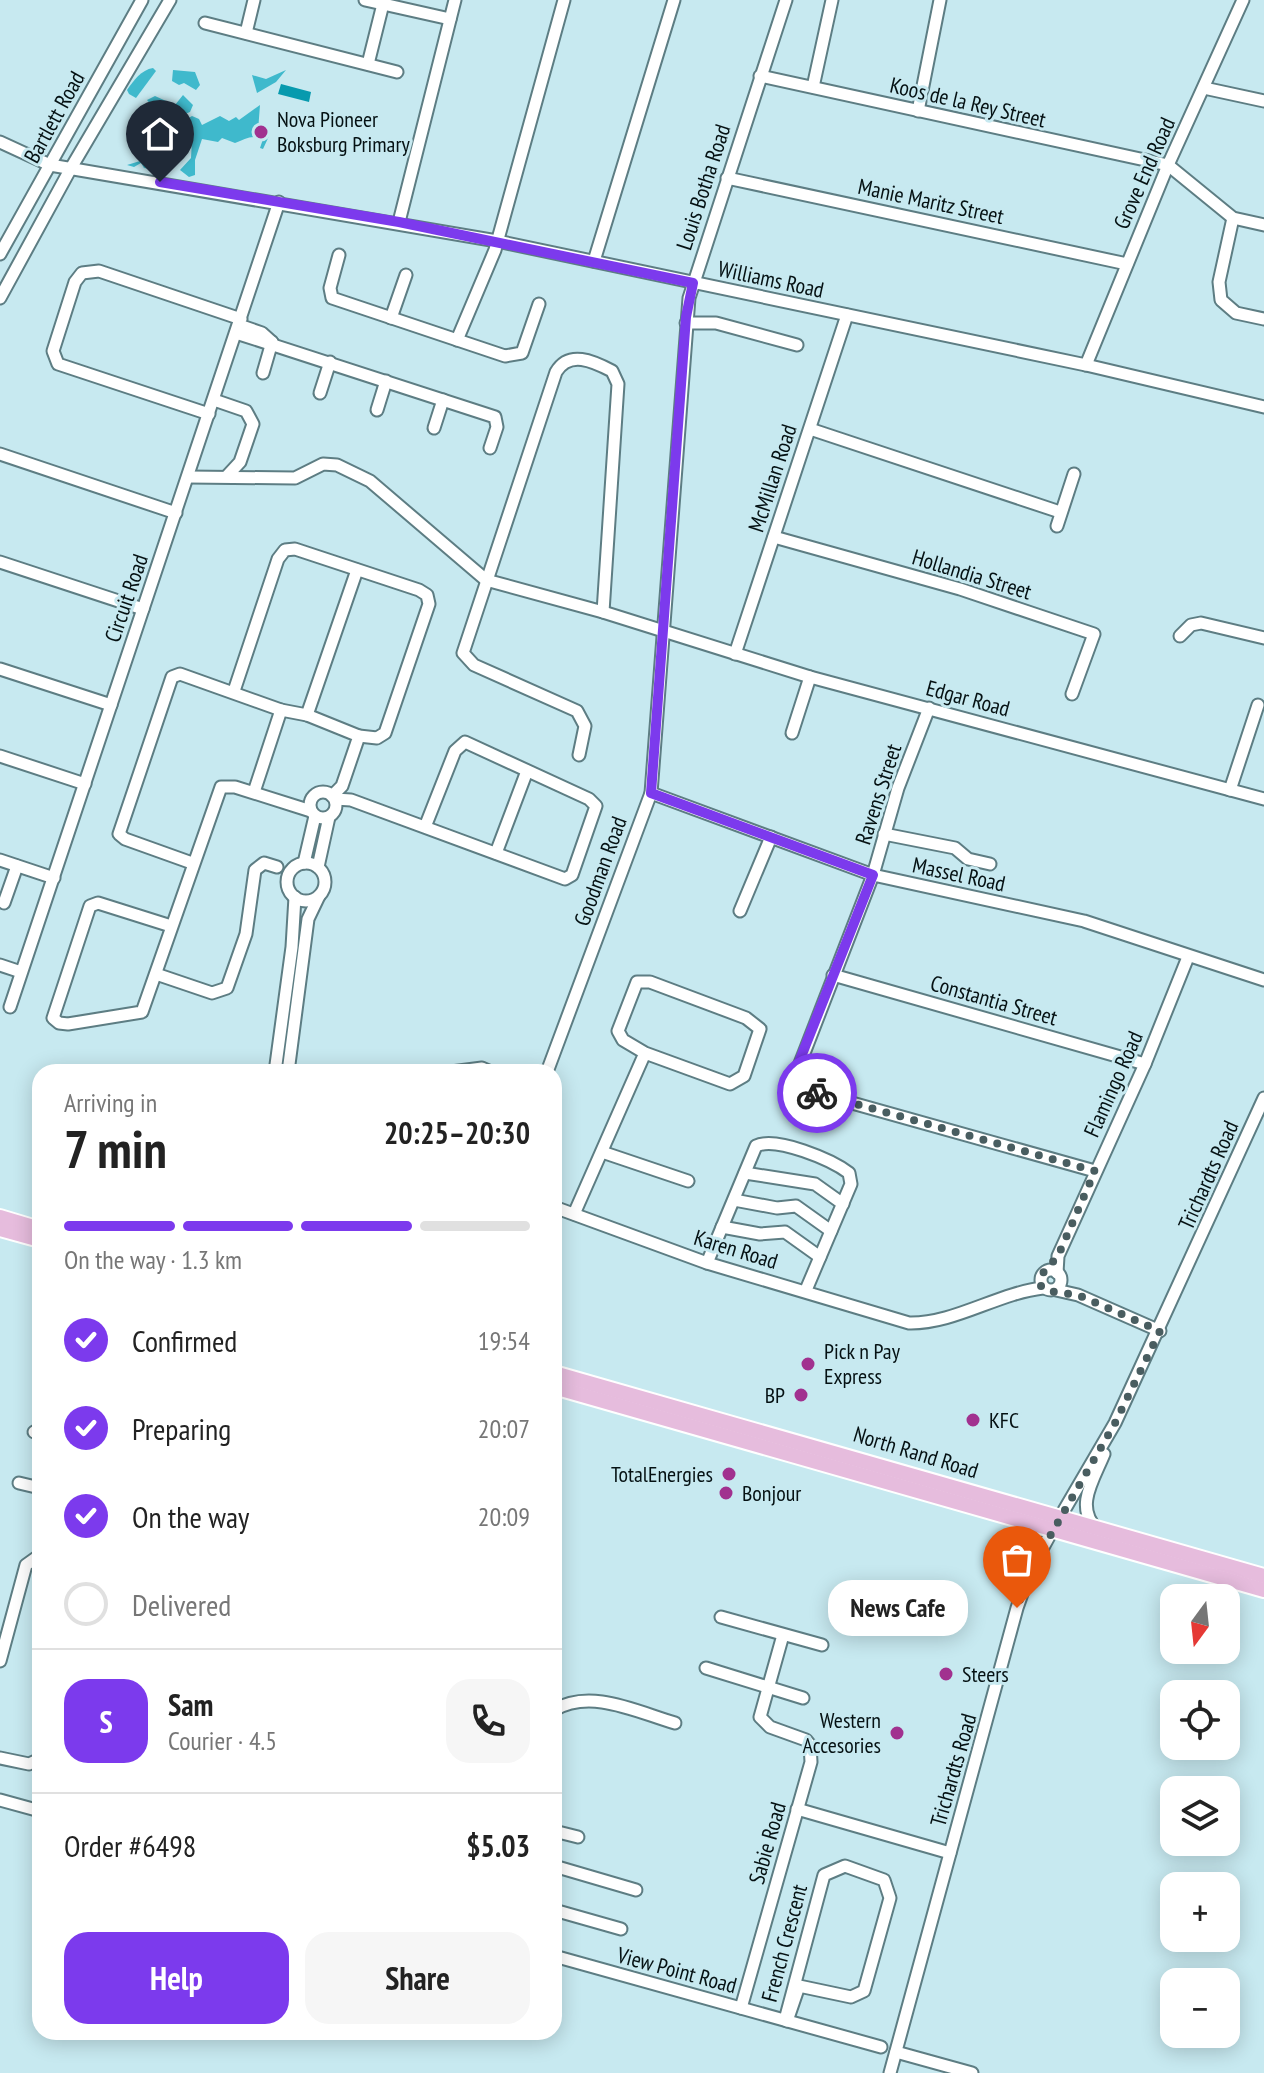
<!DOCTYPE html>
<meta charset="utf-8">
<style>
:root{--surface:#fff;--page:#f6f6f6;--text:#222;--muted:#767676;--line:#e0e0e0;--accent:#7c3aed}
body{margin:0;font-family:"PT Sans Narrow",sans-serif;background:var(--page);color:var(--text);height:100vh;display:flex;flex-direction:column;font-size:30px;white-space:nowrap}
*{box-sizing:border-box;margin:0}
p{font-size:26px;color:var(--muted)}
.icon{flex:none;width:44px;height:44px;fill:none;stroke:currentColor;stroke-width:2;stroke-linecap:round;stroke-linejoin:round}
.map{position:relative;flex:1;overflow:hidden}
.details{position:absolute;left:32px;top:1064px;width:530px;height:976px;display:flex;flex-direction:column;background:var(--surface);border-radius:24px;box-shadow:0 4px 20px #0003}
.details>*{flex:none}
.needle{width:52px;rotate:195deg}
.fabs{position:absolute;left:1160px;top:1584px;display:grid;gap:16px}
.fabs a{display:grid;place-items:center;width:80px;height:80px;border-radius:16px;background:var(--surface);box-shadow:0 4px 20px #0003;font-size:40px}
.pin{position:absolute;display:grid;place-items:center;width:68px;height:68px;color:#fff;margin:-82px -34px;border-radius:50% 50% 50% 0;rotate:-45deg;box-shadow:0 0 8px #0007}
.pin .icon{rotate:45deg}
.courier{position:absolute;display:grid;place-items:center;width:80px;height:80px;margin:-40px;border:6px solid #7c3aed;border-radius:50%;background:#fff;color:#222;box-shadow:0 2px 10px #0007}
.bubble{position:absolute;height:56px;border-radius:24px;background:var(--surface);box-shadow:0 4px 20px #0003;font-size:26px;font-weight:700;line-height:56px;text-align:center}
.summary em{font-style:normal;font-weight:700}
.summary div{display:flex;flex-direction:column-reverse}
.summary{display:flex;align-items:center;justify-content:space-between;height:136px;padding:0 32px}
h1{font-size:52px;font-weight:700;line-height:60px}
.bar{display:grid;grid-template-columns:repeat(4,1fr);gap:12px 8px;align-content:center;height:96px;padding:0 32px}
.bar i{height:10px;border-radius:6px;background:var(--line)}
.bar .current{background:var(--accent)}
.bar p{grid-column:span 4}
.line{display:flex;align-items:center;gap:20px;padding:0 32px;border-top:2px solid var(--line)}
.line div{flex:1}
.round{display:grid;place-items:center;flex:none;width:84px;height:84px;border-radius:24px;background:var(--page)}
ol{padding:0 32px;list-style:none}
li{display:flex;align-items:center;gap:24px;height:88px}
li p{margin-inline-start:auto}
li .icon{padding:8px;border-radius:50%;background:var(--accent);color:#fff;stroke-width:4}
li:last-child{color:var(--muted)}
li i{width:44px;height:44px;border:4px solid var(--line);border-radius:50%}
.cta{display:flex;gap:16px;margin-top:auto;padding:16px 32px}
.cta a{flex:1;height:92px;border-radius:24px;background:var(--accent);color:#fff;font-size:32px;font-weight:700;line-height:92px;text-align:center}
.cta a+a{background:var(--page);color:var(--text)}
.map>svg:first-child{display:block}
</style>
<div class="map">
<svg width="1264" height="2073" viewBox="0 0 1264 2073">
<rect width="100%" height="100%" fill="#c7e9f0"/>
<!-- forest -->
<g fill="#3fb9cc">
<path d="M153,68l3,3 -20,27 -7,-4 -2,-4c7,-10 14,-20 26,-22z"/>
<polygon points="173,70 195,72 200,85 196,90 184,83 179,85 172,81"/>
<polygon points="286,70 276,82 257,93 252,75 266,79"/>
<polygon points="183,95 193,105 190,112 180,116 173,107 152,106 147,100 155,96 175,105"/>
<path d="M260,105l-2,26 11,5 -6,13 -3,-1 3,-9c-11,-5 -18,0 -28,4l-13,-5 -4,4 -16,-3 -7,21v15l-6,2 -9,-7 11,-12 1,-18 -20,1v-4l-15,-3 -5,10 -2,-5 15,-23 5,13 22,-13 7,3 3,6 18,-9 9,5 7,-4 3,3z"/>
<polygon points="144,154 156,158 165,172 144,168 141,163 134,167 127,165 140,161"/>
</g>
<!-- water -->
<polygon fill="#079aae" points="281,84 311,92 309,102 278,94"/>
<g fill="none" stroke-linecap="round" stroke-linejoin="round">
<!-- minor casing -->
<g stroke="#5d7d83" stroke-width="15">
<g id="minor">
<polyline points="365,0 450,19"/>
<polyline points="205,23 397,72"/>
<polyline points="246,33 254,0"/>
<polyline points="368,64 384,0"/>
<polyline points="760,76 1168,165 1233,218 1264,225"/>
<polyline points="813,87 832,0"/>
<polyline points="1204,88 1264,101"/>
<polyline points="918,111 940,0"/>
<polyline points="0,142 50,165 497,241 1086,365 1264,407"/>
<polyline points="727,178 1127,264"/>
<polyline points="1233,218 1219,282 1221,300 1236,313 1264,319"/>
<polyline points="399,222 455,0"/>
<polyline points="0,254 142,0"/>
<polyline points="339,255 330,288 332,298 505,356 522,353 539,304"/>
<polyline points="594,261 674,0"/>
<polyline points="0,298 71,168 170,0"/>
<polyline points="391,318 406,275"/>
<polyline points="686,323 716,323 797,345"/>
<polyline points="239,325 262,333 272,342"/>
<polyline points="236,333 495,417 497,427 490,448"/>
<polyline points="457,340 495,250 564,0"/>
<polyline points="1086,365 1168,165 1243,0"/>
<polyline points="263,373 272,342"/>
<polyline points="320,393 330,362"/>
<polyline points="214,400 246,411 253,424 240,462 227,476"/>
<polyline points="377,410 386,381"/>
<polyline points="209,414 58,364 53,351 75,282 82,273 99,271 241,319"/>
<polyline points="434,428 443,400"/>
<polyline points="810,429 1060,512"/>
<polyline points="0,454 176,513"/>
<polyline points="188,477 295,478 323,464 337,465 370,481 486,580 603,612 810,677 1264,799"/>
<polyline points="1057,526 1074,474"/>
<polyline points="774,537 960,589 1094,634 1072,694"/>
<polyline points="0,562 143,609"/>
<polyline points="1180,636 1191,625 1201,623 1264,638"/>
<polyline points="735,654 847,315"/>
<polyline points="0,669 111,705"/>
<polyline points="234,691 278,559 285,550 295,549 419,590 427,595 429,604 385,733 377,738 359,736"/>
<polyline points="929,708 898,788 873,875 794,1079 802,1089 1095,1171"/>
<polyline points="281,710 307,715 359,736 342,786 332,796"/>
<polyline points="307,715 357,570"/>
<polyline points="792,733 810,677"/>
<path d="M579,755l6,-29 -8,-15 -103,-46 -11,-12 93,-281c13,-22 37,-11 56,-1l6,13 -15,228"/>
<polyline points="0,756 85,784"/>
<polyline points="1230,790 1258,705"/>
<circle cx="323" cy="805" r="13"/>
<polyline points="651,793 873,875 1084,921 1264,980"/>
<polyline points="335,799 351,800 565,879 572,875 596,806 589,799 465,742 455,751 425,827"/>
<polyline points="884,834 955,848 968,859 990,864"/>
<polyline points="496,853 527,771"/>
<polyline points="0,860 54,878"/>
<polyline points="192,863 125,839 119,834 172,677 180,674 281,710 254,792"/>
<polyline points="304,863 315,816"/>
<circle cx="306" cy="882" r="19"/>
<polyline points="318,867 329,817"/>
<polyline points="4,903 17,866"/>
<polyline points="740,911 771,837"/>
<polyline points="171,926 98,903 90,906 53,1018 59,1023 68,1024 142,1012 221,787 235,787 311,811"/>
<polyline points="0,965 21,972"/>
<polyline points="156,974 212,993 227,988 246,934 255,870 264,863 277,867"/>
<polyline points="833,975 1145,1064"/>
<polyline points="10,1007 279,202"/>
<polyline points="275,1072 292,947 295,897"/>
<polyline points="288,1072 308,919 319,896"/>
<polyline points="451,1072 482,1068 491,1072"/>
<polyline points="547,1072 651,793 689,298 786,0"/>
<polyline points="602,1152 688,1181"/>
<polyline points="745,1173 815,1184 843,1204"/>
<polyline points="734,1200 777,1208 796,1206 831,1231"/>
<path d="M554,1207l153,56 202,60c45,1 89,-30 134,-35"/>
<polyline points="574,1214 645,1053 623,1040 618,1031 637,982 650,982 746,1018 760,1029 744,1076 730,1084 645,1053"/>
<polyline points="722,1227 760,1234 785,1232 820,1257"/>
<path d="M707,1263l49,-117c20,-10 76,14 93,27l2,11 -45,106"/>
<circle cx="1051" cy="1280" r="10"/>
<polyline points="1057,1273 1058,1256 1145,1064 1188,957"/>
<polyline points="1056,1290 1078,1295 1160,1331"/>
<polyline points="34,1432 40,1433"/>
<polyline points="19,1483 40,1488"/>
<path d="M1097,1529c-23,-22 -3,-50 7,-75"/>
<polyline points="721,1617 822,1645"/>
<polyline points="0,1661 26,1565 40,1555"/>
<polyline points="706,1668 803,1698"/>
<path d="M554,1710c37,-22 83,2 121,13"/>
<polyline points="0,1758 29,1764 40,1759"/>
<polyline points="0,1800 40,1811"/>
<polyline points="797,1809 950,1853"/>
<polyline points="554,1831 578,1837"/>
<polyline points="554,1866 636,1890"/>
<polyline points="554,1910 621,1929"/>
<polyline points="554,1956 881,2047"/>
<polyline points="741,2008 811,1762 810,1745 806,1740 770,1727 760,1717 783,1635"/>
<polyline points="785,2020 824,1875 845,1866 884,1880 890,1898 864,1991 851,1997 799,1986 787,2021"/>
<polyline points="896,2052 972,2073"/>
<polyline points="890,2073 1017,1608 1030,1571 1052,1531 1115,1423 1264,1098"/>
</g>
</g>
<!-- major casing -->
<g stroke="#fff" stroke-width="18">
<g id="major">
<polyline points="0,1217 40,1229"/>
<polyline points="0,1229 40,1240"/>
<polyline points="554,1373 1264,1576"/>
<polyline points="554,1387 1264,1590"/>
</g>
</g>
<!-- minor -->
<use href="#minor" stroke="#fff" stroke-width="11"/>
<!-- major -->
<use href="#major" stroke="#e6bcdd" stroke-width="14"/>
</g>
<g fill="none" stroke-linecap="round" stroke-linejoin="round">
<!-- done -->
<polyline stroke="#495d60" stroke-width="8" stroke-dasharray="0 14.4" points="817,1093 1095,1171 1058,1256 1042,1274 1041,1286 1048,1291 1078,1295 1160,1331 1115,1423 1030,1571 1017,1608"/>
<!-- route -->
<polyline stroke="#7c3aed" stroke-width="10" points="160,182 399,222 693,283 686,317 651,793 873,875 795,1072 797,1085 817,1093"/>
</g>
<!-- markers -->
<g fill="#a1318f" stroke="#c7e9f0" stroke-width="3">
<circle cx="261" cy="132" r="8"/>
<circle cx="808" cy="1364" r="8"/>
<circle cx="801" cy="1395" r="8"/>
<circle cx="973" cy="1420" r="8"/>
<circle cx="729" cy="1474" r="8"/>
<circle cx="726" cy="1493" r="8"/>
<circle cx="946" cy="1674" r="8"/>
<circle cx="897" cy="1733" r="8"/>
</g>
<g text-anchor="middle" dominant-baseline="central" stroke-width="6" stroke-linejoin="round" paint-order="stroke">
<!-- street labels -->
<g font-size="22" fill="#051113" stroke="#c7e9f0">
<text transform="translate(968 102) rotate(13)">Koos de la Rey Street</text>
<text transform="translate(54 117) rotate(-61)">Bartlett Road</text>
<text transform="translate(1144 173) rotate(-66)">Grove End Road</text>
<text transform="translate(703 187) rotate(-72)">Louis Botha Road</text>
<text transform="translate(931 201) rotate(12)">Manie Maritz Street</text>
<text transform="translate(771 279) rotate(12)">Williams Road</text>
<text transform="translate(772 478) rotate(-72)">McMillan Road</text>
<text transform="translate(972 574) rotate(17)">Hollandia Street</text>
<text transform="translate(126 598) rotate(-71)">Circuit Road</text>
<text transform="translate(968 698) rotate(15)">Edgar Road</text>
<text transform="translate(878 794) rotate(-72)">Ravens Street</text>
<text transform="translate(600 871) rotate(-70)">Goodman Road</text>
<text transform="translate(959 874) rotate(12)">Massel Road</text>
<text transform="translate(994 1000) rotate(16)">Constantia Street</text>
<text transform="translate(1113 1084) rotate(-66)">Flamingo Road</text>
<text transform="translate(1208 1175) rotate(-66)">Trichardts Road</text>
<text transform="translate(736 1249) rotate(17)">Karen Road</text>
<text transform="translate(916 1452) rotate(17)">North Rand Road</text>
<text transform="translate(953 1770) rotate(-74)">Trichardts Road</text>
<text transform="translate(767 1843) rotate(-74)">Sabie Road</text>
<text transform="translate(784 1943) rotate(-75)">French Crescent</text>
<text transform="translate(677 1970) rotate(15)">View Point Road</text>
</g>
<!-- poi labels -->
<g font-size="22" fill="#051113" stroke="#c7e9f0" text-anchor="start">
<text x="277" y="119">Nova Pioneer<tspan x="277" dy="25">Boksburg Primary</tspan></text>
<text x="824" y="1351">Pick n Pay<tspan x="824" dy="25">Express</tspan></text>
<text x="785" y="1395" text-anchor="end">BP</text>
<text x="989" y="1420">KFC</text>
<text x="713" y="1474" text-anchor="end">TotalEnergies</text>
<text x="742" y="1493">Bonjour</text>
<text x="962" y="1674">Steers</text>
<text x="881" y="1720" text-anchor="end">Western<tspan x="881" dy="25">Accesories</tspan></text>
</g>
</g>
</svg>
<div class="fabs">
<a><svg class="needle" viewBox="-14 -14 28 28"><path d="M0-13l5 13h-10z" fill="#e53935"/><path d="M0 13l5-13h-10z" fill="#767676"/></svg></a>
<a><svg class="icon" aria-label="locate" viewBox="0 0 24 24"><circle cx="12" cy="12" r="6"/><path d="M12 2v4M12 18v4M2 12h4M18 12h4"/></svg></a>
<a><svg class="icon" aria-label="layers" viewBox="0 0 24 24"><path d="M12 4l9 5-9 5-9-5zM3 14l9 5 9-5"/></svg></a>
<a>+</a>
<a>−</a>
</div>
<div class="pin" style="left:1017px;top:1608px;background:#ea580c"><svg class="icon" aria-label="bag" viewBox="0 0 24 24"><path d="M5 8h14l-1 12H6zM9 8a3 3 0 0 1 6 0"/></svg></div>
<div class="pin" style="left:160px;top:182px;background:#1f2937"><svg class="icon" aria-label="home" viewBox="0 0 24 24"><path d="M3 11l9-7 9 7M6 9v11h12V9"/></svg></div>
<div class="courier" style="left:817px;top:1093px"><svg class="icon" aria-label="bike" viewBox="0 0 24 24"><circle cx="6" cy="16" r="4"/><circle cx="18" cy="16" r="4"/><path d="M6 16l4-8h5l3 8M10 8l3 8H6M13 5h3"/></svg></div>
<div class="bubble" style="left:828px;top:1580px;width:140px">News Cafe</div>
<section class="details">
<div class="summary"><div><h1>7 min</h1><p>Arriving in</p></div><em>20:25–20:30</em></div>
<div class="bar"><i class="current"></i><i class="current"></i><i class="current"></i><i></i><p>On the way · 1.3 km</p></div>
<ol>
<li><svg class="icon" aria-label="check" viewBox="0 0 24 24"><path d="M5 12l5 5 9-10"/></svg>Confirmed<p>19:54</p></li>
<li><svg class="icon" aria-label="check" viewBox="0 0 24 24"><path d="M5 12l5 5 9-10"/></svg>Preparing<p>20:07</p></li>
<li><svg class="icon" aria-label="check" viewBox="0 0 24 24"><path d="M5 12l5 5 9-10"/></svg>On the way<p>20:09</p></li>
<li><i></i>Delivered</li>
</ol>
<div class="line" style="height:144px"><b class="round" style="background:var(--accent);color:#fff">S</b><div><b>Sam</b><p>Courier · 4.5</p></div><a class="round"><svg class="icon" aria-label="phone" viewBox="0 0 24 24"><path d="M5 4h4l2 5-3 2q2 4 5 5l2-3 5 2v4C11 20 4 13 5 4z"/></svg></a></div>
<div class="line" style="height:104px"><div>Order #6498</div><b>$5.03</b></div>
<div class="cta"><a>Help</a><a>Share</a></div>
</section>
</div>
